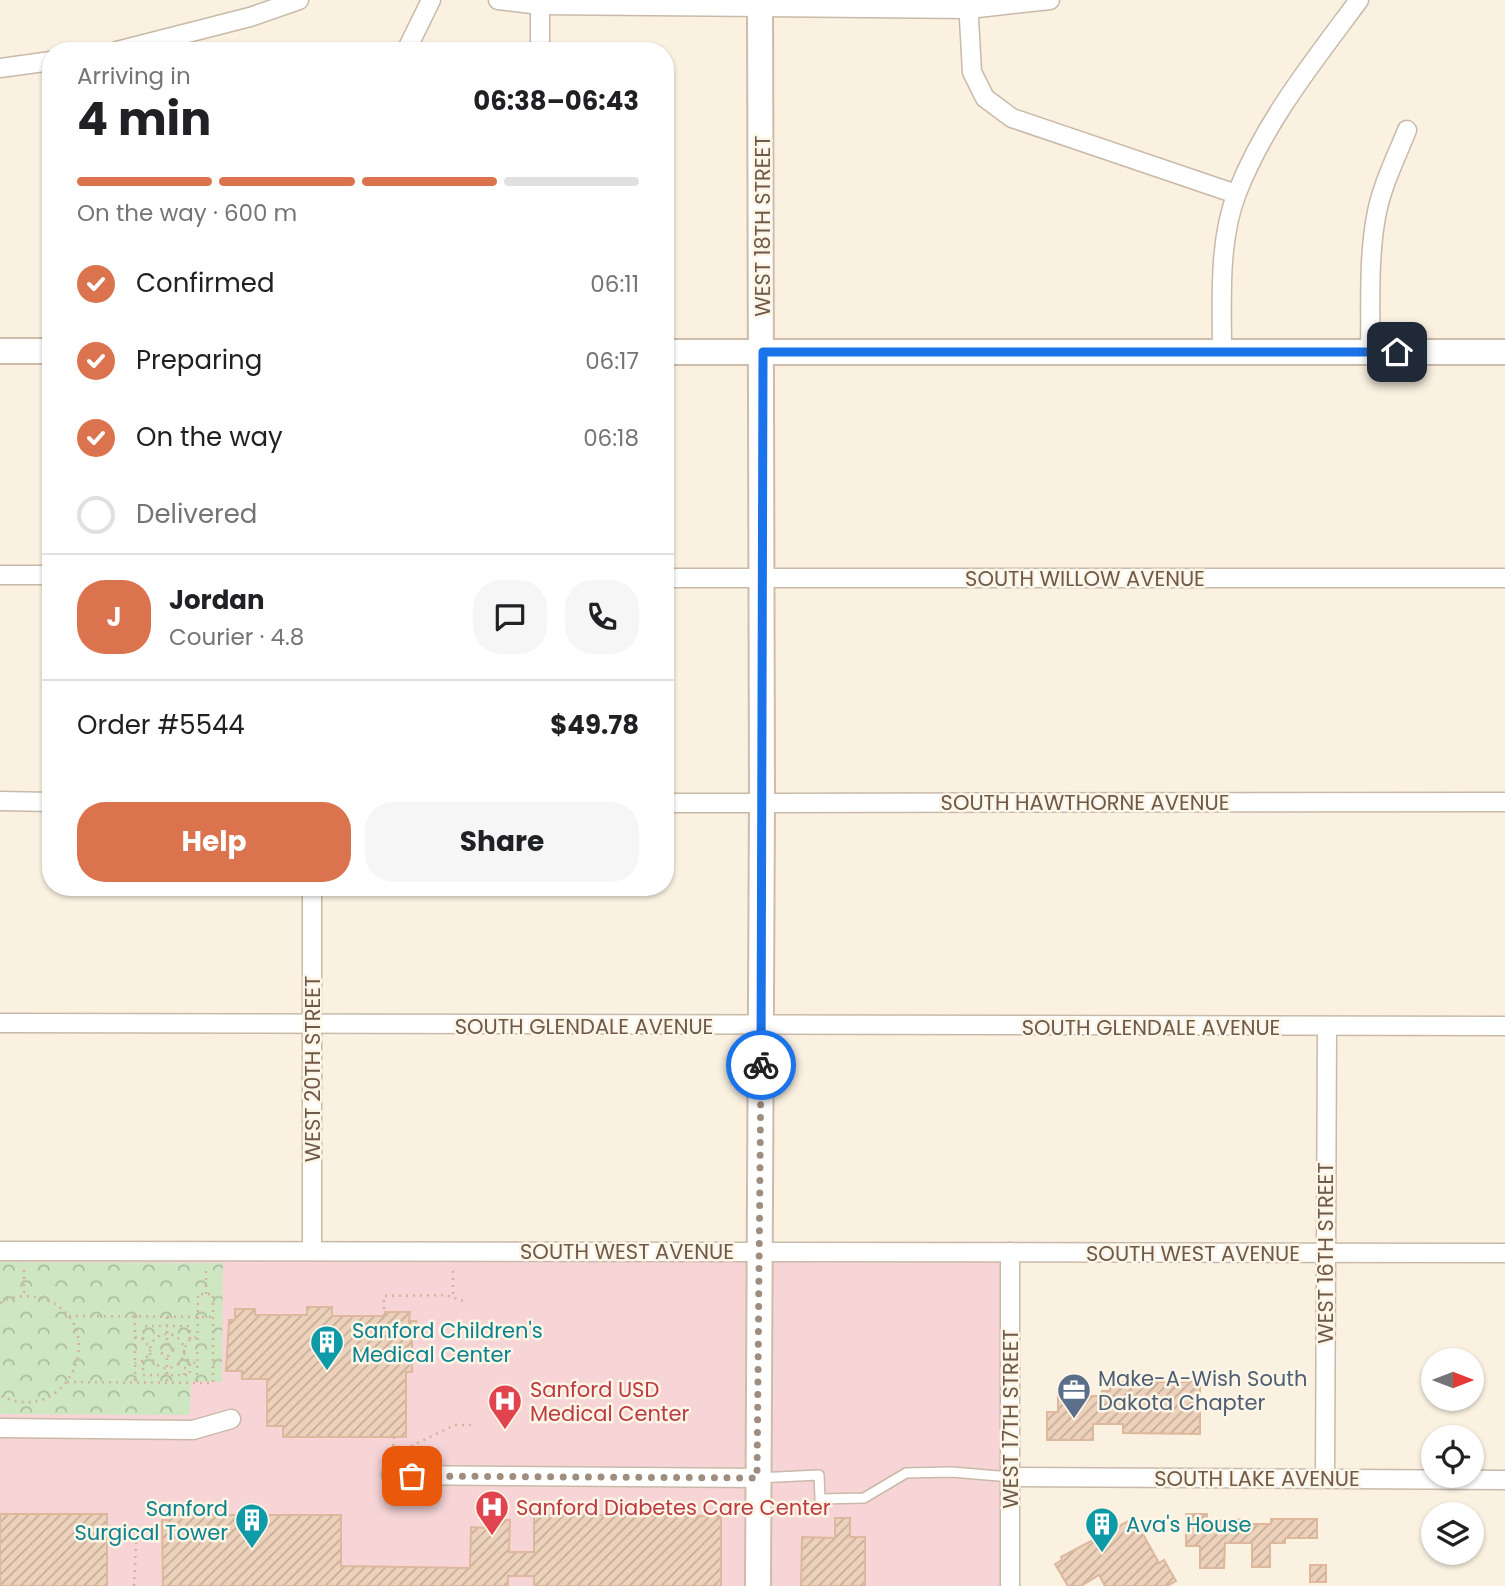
<!DOCTYPE html>
<meta charset="utf-8">
<style>
:root{--surface:#fff;--page:#f6f6f6;--text:#202124;--muted:#757577;--line:#e0e0e0;--accent:#db744e}
body{margin:0;font-family:Poppins,sans-serif;background:var(--page);color:var(--text);height:100vh;display:flex;flex-direction:column;font-size:26px;white-space:nowrap}
*{box-sizing:border-box;margin:0}
p{font-size:23px;color:var(--muted)}
.icon{flex:none;width:38px;height:38px;fill:none;stroke:currentColor;stroke-width:2;stroke-linecap:round;stroke-linejoin:round}
.map{position:relative;flex:1;overflow:hidden}
.panel{position:absolute;left:42px;top:42px;width:632px;height:854px;display:flex;flex-direction:column;background:var(--surface);border-radius:28px;box-shadow:0 2px 5px #0004}
.panel>*{flex:none}
.needle{width:46px;rotate:90deg}
.buttons{position:absolute;left:1421px;top:1348px;display:grid;gap:14px}
.buttons a{display:grid;place-items:center;width:63px;height:63px;border-radius:50%;background:var(--surface);box-shadow:0 2px 5px #0004;font-size:35px}
.pin{position:absolute;display:grid;place-items:center;width:60px;height:60px;color:#fff;margin:-30px;border-radius:14px;box-shadow:0 4px 10px #0006}
.courier{position:absolute;display:grid;place-items:center;width:70px;height:70px;margin:-35px;border:5px solid #1a73e8;border-radius:50%;background:#fff;color:#222;box-shadow:0 2px 9px #0007}
.headline em{font-style:normal;font-weight:700}
.headline div{display:flex;flex-direction:column-reverse}
.headline{display:flex;align-items:center;justify-content:space-between;height:119px;padding:0 35px}
h1{font-size:46px;font-weight:700;line-height:52px}
.bar{display:grid;grid-template-columns:repeat(4,1fr);gap:10px 7px;align-content:center;height:84px;padding:0 35px}
.bar i{height:9px;border-radius:5px;background:var(--line)}
.bar .selected{background:var(--accent)}
.bar p{grid-column:span 4}
.line{display:flex;align-items:center;gap:18px;padding:0 35px;border-top:2px solid var(--line)}
.line div{flex:1}
.round{display:grid;place-items:center;flex:none;width:74px;height:74px;border-radius:28px;background:var(--page)}
ol{padding:0 35px;list-style:none}
li{display:flex;align-items:center;gap:21px;height:77px}
li p{margin-inline-start:auto}
li .icon{padding:7px;border-radius:50%;background:var(--accent);color:#fff;stroke-width:4}
li:last-child{color:var(--muted)}
li i{width:38px;height:38px;border:4px solid var(--line);border-radius:50%}
.button{display:flex;gap:14px;margin-top:auto;padding:14px 35px}
.button a{flex:1;height:80px;border-radius:28px;background:var(--accent);color:#fff;font-size:28px;font-weight:700;line-height:80px;text-align:center}
.button a+a{background:var(--page);color:var(--text)}
.map>svg:first-child{display:block}
</style>
<div class="map">
<svg width="1505" height="1586" viewBox="0 0 1505 1586">
<defs>
<pattern id="park-crowns" width="20" height="18" patternUnits="userSpaceOnUse" patternTransform="scale(1.75)"><rect width="20" height="18" fill="#cee6c1"/><path d="M2 6a3 3 0 1 1 6 0M12 15a3 3 0 1 1 6 0" fill="none" stroke="#abbd9f"/></pattern>
<pattern id="building-hatch" width="6" height="6" patternUnits="userSpaceOnUse" patternTransform="scale(1.75)"><rect width="6" height="6" fill="#edd1bb"/><path d="M-1 1l2-2M0 6l6-6M5 7l2-2" fill="none" stroke="#c4ad9a"/></pattern>
</defs>
<rect width="100%" height="100%" fill="#faf1e1"/>
<!-- medical -->
<polygon fill="#f7d5d7" points="0,1251 1010,1252 1010,1586 0,1586"/>
<!-- park -->
<polygon fill="url(#park-crowns)" points="0,1262 223,1263 222,1382 191,1381 190,1412 186,1415 0,1414"/>
<!-- building -->
<g fill="url(#building-hatch)" stroke="#deb89c" stroke-width="2">
<polygon points="307,1307 332,1307 332,1316 385,1316 385,1312 410,1312 409,1321 416,1321 416,1338 412,1338 412,1372 406,1372 406,1437 283,1437 283,1426 267,1426 267,1379 242,1379 242,1371 226,1371 229,1320 235,1320 235,1309 255,1309 255,1315 307,1315"/>
<polygon points="1110,1382 1200,1382 1200,1434 1123,1433 1123,1424 1093,1424 1093,1440 1047,1440 1047,1412 1058,1412 1058,1396 1102,1396 1102,1391 1110,1391"/>
<rect x="0" y="1514" width="107" height="72"/>
<polygon points="1186,1514 1207,1514 1207,1521 1247,1519 1248,1524 1271,1524 1271,1519 1317,1519 1317,1538 1285,1538 1285,1543 1270,1543 1270,1567 1252,1567 1252,1543 1225,1543 1224,1568 1200,1568 1200,1546 1186,1546"/>
<polygon points="169,1515 341,1515 341,1566 470,1568 471,1527 485,1528 485,1523 495,1524 495,1520 510,1520 509,1552 534,1552 534,1515 721,1516 721,1586 534,1586 534,1576 508,1576 508,1586 163,1586 162,1520 169,1520"/>
<polygon points="835,1518 850,1518 850,1537 865,1537 865,1586 801,1586 802,1537 835,1538"/>
<polygon points="1134,1518 1159,1563 1164,1560 1176,1581 1167,1586 1105,1586 1099,1575 1081,1586 1068,1586 1055,1564 1062,1560 1061,1557"/>
<rect x="1310" y="1565" width="16" height="17"/>
</g>
<g fill="none" stroke-linecap="round" stroke-linejoin="round">
<!-- lane casing -->
<g stroke="#c9b9a9" stroke-width="12">
<polyline id="lane" points="759,1478 819,1475 820,1499 864,1498 906,1473 952,1472 1010,1477"/>
</g>
<!-- street casing -->
<g stroke="#c9b9a9" stroke-width="21">
<g id="street">
<polyline points="498,0 540,5 969,9 1050,0"/>
<polyline points="968,1 972,72 985,98 1012,118 1236,194"/>
<polyline points="117,51 250,17 299,0"/>
<polyline points="406,51 431,0"/>
<polyline points="540,51 540,5"/>
<polyline points="0,68 51,61"/>
<path d="M1222,351c0,-50 -4,-110 15,-158 28,-72 77,-132 122,-193"/>
<path d="M1370,352c1,-45 -2,-91 6,-135 5,-30 20,-59 31,-87"/>
<polyline points="0,575 51,575"/>
<polyline points="665,578 1505,578"/>
<polyline points="0,801 51,802"/>
<polyline points="665,803 1505,802"/>
<polyline points="0,1023 1505,1026"/>
<polyline points="312,1250 312,887"/>
<polyline points="0,1251 1505,1253"/>
<polyline points="0,1428 193,1430 231,1419"/>
<polyline points="391,1475 757,1478"/>
<polyline points="1010,1477 1505,1480"/>
<polyline points="1325,1478 1327,1027"/>
<polyline points="1010,1586 1010,1252"/>
</g>
</g>
<!-- secondary casing -->
<g stroke="#cebba9" stroke-width="28">
<g id="secondary">
<polyline points="0,351 51,351"/>
<polyline points="665,352 1505,352"/>
<polyline points="758,1586 762,803 760,0"/>
</g>
</g>
<!-- path -->
<g stroke="#d1b49e" stroke-width="2.5" stroke-dasharray="2 5" stroke-linecap="butt">
<polyline points="24,1270 24,1296"/>
<polyline points="453,1271 453,1296"/>
<polyline points="206,1294 206,1270"/>
<path d="M0,1303c14,-8 31,-9 47,-3 66,28 19,130 -47,95"/>
<polyline points="69,1316 213,1317"/>
<polyline points="135,1316 135,1382"/>
<polyline points="384,1316 384,1296 446,1295 466,1302"/>
<polyline points="167,1317 167,1345"/>
<circle cx="167" cy="1351" r="17"/>
<polyline points="135,1337 145,1340 150,1351 145,1360 135,1363"/>
<polyline points="143,1339 144,1326 190,1326 190,1339"/>
<circle cx="167" cy="1350" r="6"/>
<polyline points="185,1347 190,1339 198,1337"/>
<polyline points="184,1353 188,1360 197,1364"/>
<polyline points="167,1358 167,1383"/>
<polyline points="143,1361 143,1375 190,1375 190,1362"/>
<polyline points="184,1375 184,1368 190,1368"/>
<polyline points="67,1382 213,1383 213,1294 198,1294 197,1383"/>
<polyline points="394,1437 393,1447 409,1447 455,1425 476,1425"/>
<polyline points="134,1586 137,1523"/>
</g>
<!-- lane -->
<use href="#lane" stroke="#fff" stroke-width="9"/>
<!-- street -->
<use href="#street" stroke="#fff" stroke-width="18"/>
<!-- secondary -->
<use href="#secondary" stroke="#fff" stroke-width="24"/>
</g>
<g fill="none" stroke-linecap="round" stroke-linejoin="round">
<!-- done -->
<polyline stroke="#9f8e7f" stroke-width="7" stroke-dasharray="0 12.6" points="412,1476 757,1478 761,1065"/>
<!-- route -->
<polyline stroke="#1a73e8" stroke-width="9" points="761,1065 763,352 1397,352"/>
</g>
<!-- icons -->
<defs>
<g id="building-pin" transform="scale(1.75)"><path d="M0 17L-7.5 6A9.5 9.5 0 1 1 7.5 6Z" fill="#0f9aa8" stroke="#fdf5e6"/><path d="M-4-6H4V6H1V3H-1V6H-4ZM-2.5-4.3h1.7v1.8h-1.7ZM.8-4.3h1.7v1.8H.8ZM-2.5-1h1.7V.8h-1.7ZM.8-1h1.7V.8H.8Z" fill="#fff"/></g>
<g id="office-pin" transform="scale(1.75)"><path d="M0 17L-7.5 6A9.5 9.5 0 1 1 7.5 6Z" fill="#5c6f8a" stroke="#fdf5e6"/><path d="M-6-3h4V-5.5h4V-3h4V5H-6ZM-1-4.5V-3h2v-1.5ZM-6 0V1H6V0Z" fill="#fff"/></g>
<g id="hospital-pin" transform="scale(1.75)"><path d="M0 17L-7.5 6A9.5 9.5 0 1 1 7.5 6Z" fill="#e0444e" stroke="#fdf5e6"/><path d="M-5-5h3v3.5h4V-5h3V5h-3V1.5h-4V5h-3Z" fill="#fff"/></g>
</defs>
<g fill-rule="evenodd">
<use href="#building-pin" x="327" y="1342"/>
<use href="#office-pin" x="1074" y="1390"/>
<use href="#hospital-pin" x="505" y="1401"/>
<use href="#hospital-pin" x="492" y="1507"/>
<use href="#building-pin" x="252" y="1520"/>
<use href="#building-pin" x="1102" y="1524"/>
</g>
<g text-anchor="middle" dominant-baseline="central" stroke-width="5" stroke-linejoin="round" paint-order="stroke">
<!-- street labels -->
<g font-size="21" fill="#6e594a" stroke="#fdf5e6">
<text transform="translate(762 226) rotate(-90)">WEST 18TH STREET</text>
<text x="1085" y="578">SOUTH WILLOW AVENUE</text>
<text x="1085" y="802">SOUTH HAWTHORNE AVENUE</text>
<text x="584" y="1026">SOUTH GLENDALE AVENUE</text>
<text x="1151" y="1027">SOUTH GLENDALE AVENUE</text>
<text transform="translate(312 1069) rotate(-90)">WEST 20TH STREET</text>
<text x="627" y="1251">SOUTH WEST AVENUE</text>
<text x="1193" y="1253">SOUTH WEST AVENUE</text>
<text transform="translate(1325 1253) rotate(-90)">WEST 16TH STREET</text>
<text transform="translate(1010 1419) rotate(-90)">WEST 17TH STREET</text>
<text x="1257" y="1478">SOUTH LAKE AVENUE</text>
</g>
<!-- culture labels -->
<g font-size="21" fill="#0d838f" stroke="#fdf5e6" text-anchor="start">
<text x="352" y="1330">Sanford Children's<tspan x="352" dy="24">Medical Center</tspan></text>
<text x="228" y="1508" text-anchor="end">Sanford<tspan x="228" dy="24">Surgical Tower</tspan></text>
<text x="1126" y="1524">Ava's House</text>
</g>
<!-- service labels -->
<g font-size="21" fill="#4e5e75" stroke="#fdf5e6" text-anchor="start">
<text x="1098" y="1378">Make-A-Wish South<tspan x="1098" dy="24">Dakota Chapter</tspan></text>
</g>
<!-- health labels -->
<g font-size="21" fill="#be3a42" stroke="#fdf5e6" text-anchor="start">
<text x="530" y="1389">Sanford USD<tspan x="530" dy="24">Medical Center</tspan></text>
<text x="516" y="1507">Sanford Diabetes Care Center</text>
</g>
</g>
</svg>
<div class="buttons">
<a><svg class="needle" viewBox="-14 -14 28 28"><path d="M0-13l5 13h-10z" fill="#e53935"/><path d="M0 13l5-13h-10z" fill="#757577"/></svg></a>
<a><svg class="icon" aria-label="locate" viewBox="0 0 24 24"><circle cx="12" cy="12" r="6"/><path d="M12 2v4M12 18v4M2 12h4M18 12h4"/></svg></a>
<a><svg class="icon" aria-label="layers" viewBox="0 0 24 24"><path d="M12 4l9 5-9 5-9-5zM3 14l9 5 9-5"/></svg></a>
</div>
<div class="pin" style="left:412px;top:1476px;background:#ea580c"><svg class="icon" aria-label="bag" viewBox="0 0 24 24"><path d="M5 8h14l-1 12H6zM9 8a3 3 0 0 1 6 0"/></svg></div>
<div class="pin" style="left:1397px;top:352px;background:#1f2937"><svg class="icon" aria-label="home" viewBox="0 0 24 24"><path d="M3 11l9-7 9 7M6 9v11h12V9"/></svg></div>
<div class="courier" style="left:761px;top:1065px"><svg class="icon" aria-label="bike" viewBox="0 0 24 24"><circle cx="6" cy="16" r="4"/><circle cx="18" cy="16" r="4"/><path d="M6 16l4-8h5l3 8M10 8l3 8H6M13 5h3"/></svg></div>
<section class="panel">
<div class="headline"><div><h1>4 min</h1><p>Arriving in</p></div><em>06:38–06:43</em></div>
<div class="bar"><i class="selected"></i><i class="selected"></i><i class="selected"></i><i></i><p>On the way · 600 m</p></div>
<ol>
<li><svg class="icon" aria-label="check" viewBox="0 0 24 24"><path d="M5 12l5 5 9-10"/></svg>Confirmed<p>06:11</p></li>
<li><svg class="icon" aria-label="check" viewBox="0 0 24 24"><path d="M5 12l5 5 9-10"/></svg>Preparing<p>06:17</p></li>
<li><svg class="icon" aria-label="check" viewBox="0 0 24 24"><path d="M5 12l5 5 9-10"/></svg>On the way<p>06:18</p></li>
<li><i></i>Delivered</li>
</ol>
<div class="line" style="height:126px"><b class="round" style="background:var(--accent);color:#fff">J</b><div><b>Jordan</b><p>Courier · 4.8</p></div><a class="round"><svg class="icon" aria-label="chat" viewBox="0 0 24 24"><path d="M4 5h16v11H9l-5 4z"/></svg></a><a class="round"><svg class="icon" aria-label="phone" viewBox="0 0 24 24"><path d="M5 4h4l2 5-3 2q2 4 5 5l2-3 5 2v4C11 20 4 13 5 4z"/></svg></a></div>
<div class="line" style="height:91px"><div>Order #5544</div><b>$49.78</b></div>
<div class="button"><a>Help</a><a>Share</a></div>
</section>
</div>
